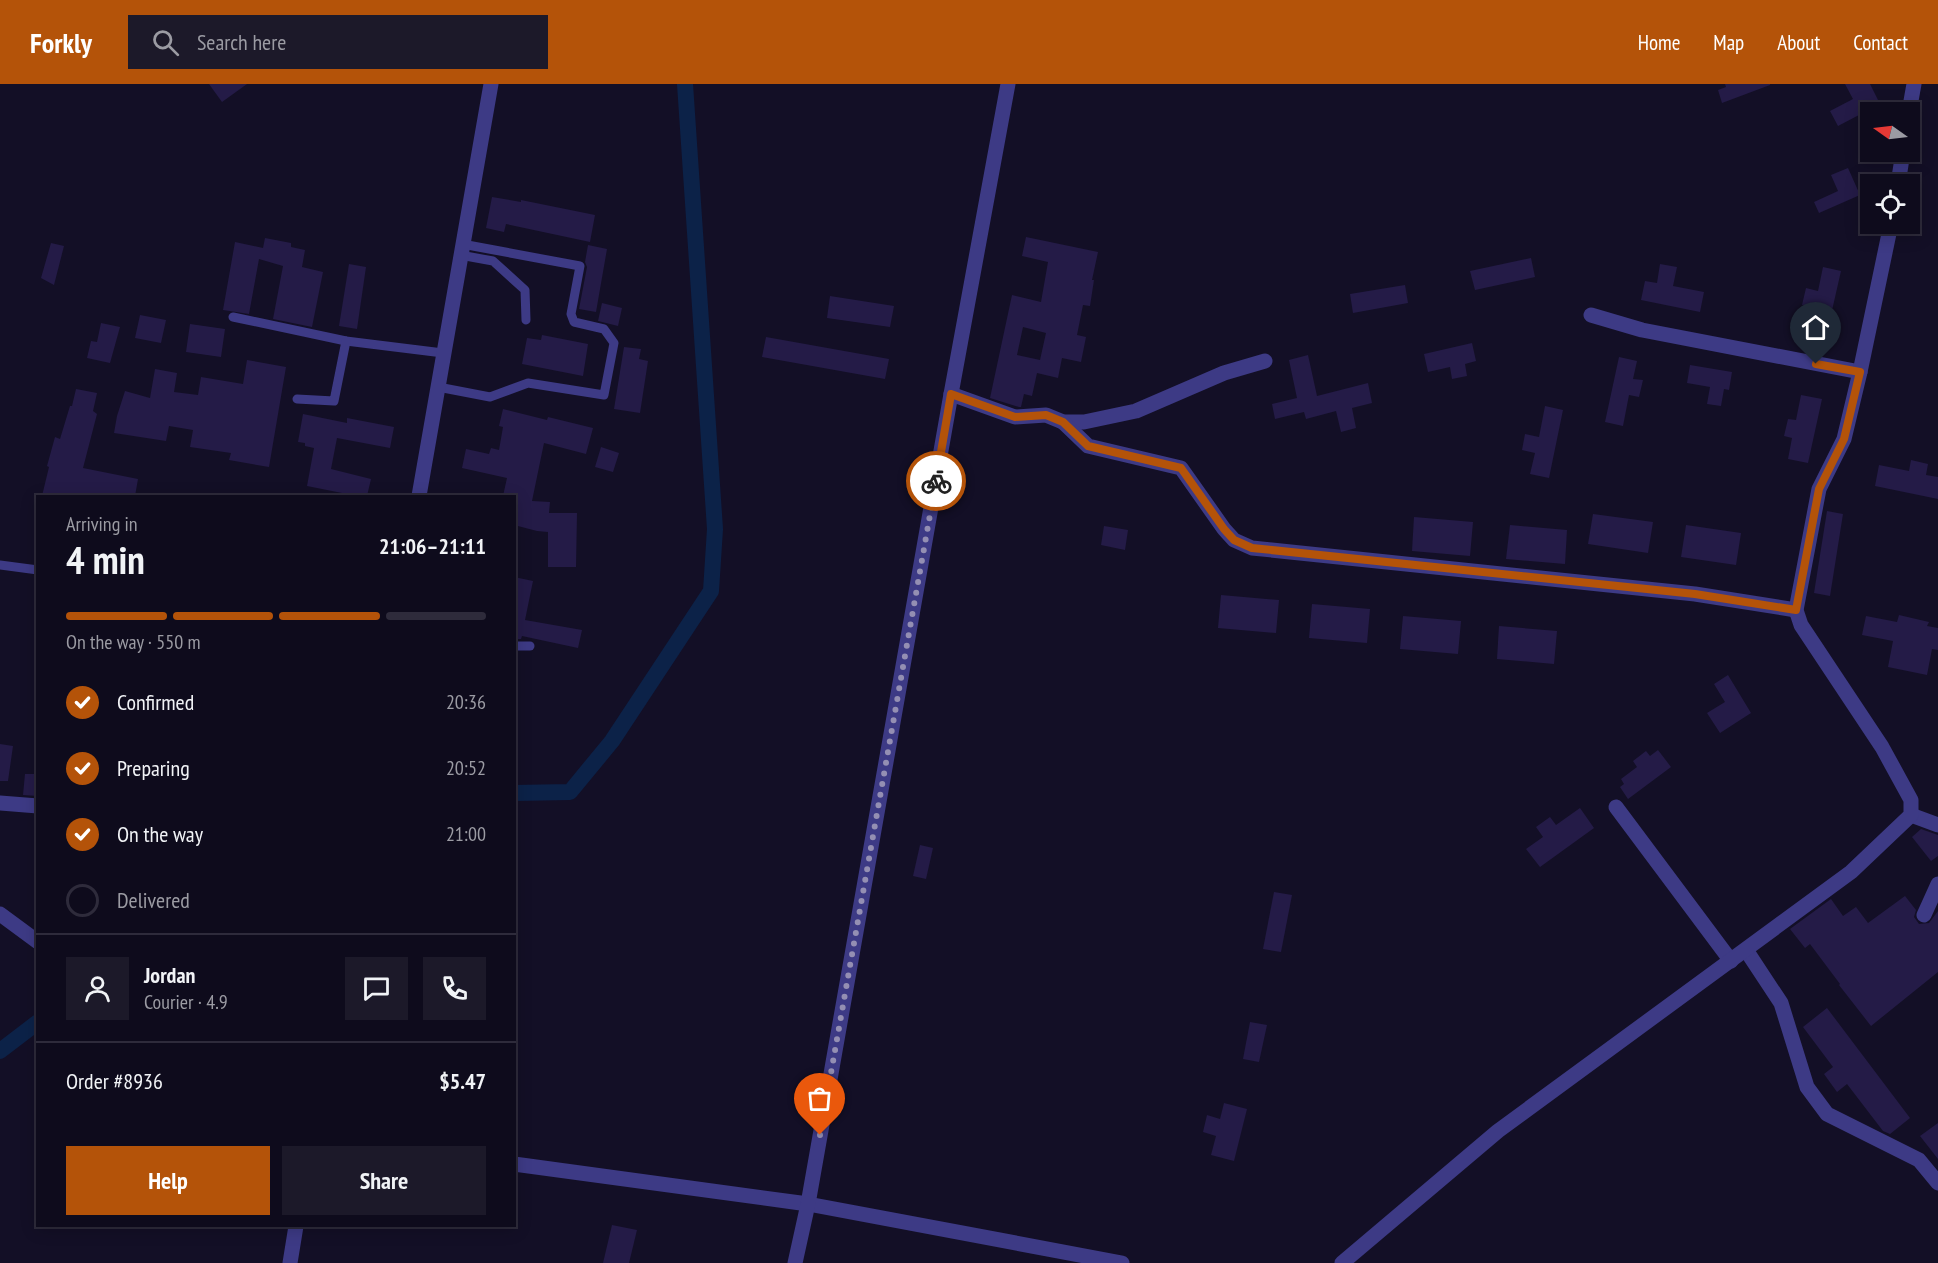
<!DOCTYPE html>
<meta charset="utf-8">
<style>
:root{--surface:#0e0b1c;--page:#1c1929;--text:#f1f3f6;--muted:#9b9ba3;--line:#2e2b3b;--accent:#b45309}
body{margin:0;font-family:"PT Sans Narrow",sans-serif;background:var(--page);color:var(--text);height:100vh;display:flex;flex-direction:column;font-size:22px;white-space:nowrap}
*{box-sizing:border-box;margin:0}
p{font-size:20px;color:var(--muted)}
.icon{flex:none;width:33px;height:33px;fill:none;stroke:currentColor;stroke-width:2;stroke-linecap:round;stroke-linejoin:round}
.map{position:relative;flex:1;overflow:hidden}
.side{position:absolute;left:36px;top:411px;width:480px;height:732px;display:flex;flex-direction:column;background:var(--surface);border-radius:0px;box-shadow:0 3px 15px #0003,0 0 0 2px var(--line)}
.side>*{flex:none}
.needle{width:39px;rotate:284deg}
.fabs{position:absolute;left:1860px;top:18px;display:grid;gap:12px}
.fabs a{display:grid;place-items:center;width:60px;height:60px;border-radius:0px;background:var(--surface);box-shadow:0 3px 15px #0003,0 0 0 2px var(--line);font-size:30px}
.pin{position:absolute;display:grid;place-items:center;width:51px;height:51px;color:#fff;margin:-62px -26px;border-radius:50% 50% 50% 0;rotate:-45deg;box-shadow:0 0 6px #0007}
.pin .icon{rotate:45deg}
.courier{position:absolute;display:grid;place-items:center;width:60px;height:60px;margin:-30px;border:4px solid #b45309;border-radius:50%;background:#fff;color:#222;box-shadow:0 2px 8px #0007}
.summary em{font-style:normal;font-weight:700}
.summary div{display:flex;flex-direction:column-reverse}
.summary{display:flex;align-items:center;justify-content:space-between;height:102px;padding:0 30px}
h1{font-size:39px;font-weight:700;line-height:45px}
.bar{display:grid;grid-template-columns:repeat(4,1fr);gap:9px 6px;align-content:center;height:72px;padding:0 30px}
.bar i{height:8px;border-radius:4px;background:var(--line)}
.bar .selected{background:var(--accent)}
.bar p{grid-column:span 4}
.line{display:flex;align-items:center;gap:15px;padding:0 30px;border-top:2px solid var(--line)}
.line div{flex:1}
.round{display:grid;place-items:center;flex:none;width:63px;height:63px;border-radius:0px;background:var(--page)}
ol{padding:0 30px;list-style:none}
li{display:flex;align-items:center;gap:18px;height:66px}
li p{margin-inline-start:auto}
li .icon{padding:6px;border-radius:50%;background:var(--accent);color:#fff;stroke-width:4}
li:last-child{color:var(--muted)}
li i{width:33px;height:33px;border:3px solid var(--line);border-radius:50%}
.action{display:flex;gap:12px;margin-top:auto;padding:12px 30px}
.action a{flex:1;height:69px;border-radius:0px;background:var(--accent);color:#fff;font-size:24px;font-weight:700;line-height:69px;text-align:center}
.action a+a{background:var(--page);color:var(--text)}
header{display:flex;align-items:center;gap:36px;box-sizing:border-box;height:84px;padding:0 30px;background:var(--accent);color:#fff}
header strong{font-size:28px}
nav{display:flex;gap:33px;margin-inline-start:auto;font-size:21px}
.search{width:420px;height:54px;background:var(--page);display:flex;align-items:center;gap:15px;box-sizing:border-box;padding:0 21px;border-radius:0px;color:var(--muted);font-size:22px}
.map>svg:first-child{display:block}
</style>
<header>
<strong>Forkly</strong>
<div class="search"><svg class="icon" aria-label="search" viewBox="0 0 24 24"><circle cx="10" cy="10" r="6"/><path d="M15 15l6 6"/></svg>Search here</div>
<nav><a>Home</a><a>Map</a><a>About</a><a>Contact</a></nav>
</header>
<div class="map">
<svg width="1938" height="1179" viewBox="0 0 1938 1179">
<rect width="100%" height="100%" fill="#130f26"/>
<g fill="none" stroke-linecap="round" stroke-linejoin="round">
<!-- canal -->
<g stroke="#0c2248" stroke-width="16">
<polyline points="514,709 570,708 612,657 711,507 715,445 685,0"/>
<polyline points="0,967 38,938"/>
</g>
</g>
<!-- building -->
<g fill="#241b47" fill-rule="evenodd">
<polygon points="209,0 247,0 222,18"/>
<polygon points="1725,0 1770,0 1770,1 1722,19 1718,6 1726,3"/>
<polygon points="1845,0 1870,0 1880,20 1838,42 1830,27 1853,15"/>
<polygon points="1848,84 1860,111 1819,129 1814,118 1838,107 1831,91"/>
<polygon points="492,113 521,118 521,116 595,131 590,158 506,140 504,148 486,144"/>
<path d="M1026,153l72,15 -6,28h2l-4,26 -7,-1 -6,30 9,2 -5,25 -19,-4 -4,20 -21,-5 -5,23 -8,-2 -3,13h-2l-29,-9 22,-103 29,7 7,-40 -26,-6zM1023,243l23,6 -6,27 -23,-5z"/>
<polygon points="265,154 291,159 291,163 305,166 302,183 323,188 312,243 273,235 283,182 259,175 249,230 223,226 235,158 263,164"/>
<polygon points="51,159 64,162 54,201 41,194"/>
<polygon points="588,161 607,165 596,228 579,225 587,183 585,178"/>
<polygon points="1531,174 1535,193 1475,206 1470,187"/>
<polygon points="349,180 366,183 357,245 339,242"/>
<polygon points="1660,180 1677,183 1673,202 1704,208 1700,228 1641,216 1645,197 1657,199"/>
<polygon points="1823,183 1841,187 1828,244 1810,240 1814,223 1802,221 1806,204 1818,207"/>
<polygon points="1405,201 1408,219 1353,229 1350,210"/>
<polygon points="830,212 894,222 890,243 827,234"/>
<polygon points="602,219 622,224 618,242 598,237"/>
<polygon points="140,231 166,236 161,259 135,254"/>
<polygon points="101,239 120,243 110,279 87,274 91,257 97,258"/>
<polygon points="190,240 225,245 221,273 186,268"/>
<polygon points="542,251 588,260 583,292 522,280 527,254 541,256"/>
<polygon points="766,253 889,275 885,295 762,273"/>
<polygon points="1472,259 1476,277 1465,280 1467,292 1452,295 1450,283 1428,288 1424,270"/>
<polygon points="624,263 641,265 639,275 648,277 640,329 614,325"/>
<polygon points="1308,271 1317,312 1368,299 1372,319 1352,324 1356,344 1341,348 1336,327 1306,335 1304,328 1275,335 1272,320 1297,314 1289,276"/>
<polygon points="1619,273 1637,277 1633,295 1643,296 1639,313 1629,311 1623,342 1605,338"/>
<polygon points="247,276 286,283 269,383 229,376 231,369 190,363 193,346 169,342 166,357 114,349 117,332 125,307 150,314 155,285 177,289 174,308 198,311 201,293 243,300"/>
<polygon points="1690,281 1732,288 1729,306 1724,305 1721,322 1707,320 1710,303 1687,299"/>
<polygon points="76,305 97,309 93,327 97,330 83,384 138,395 135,412 42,412 49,383 47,382 55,353 60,355 70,322 72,322"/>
<polygon points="1801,311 1822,315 1808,379 1788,375 1792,354 1784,352 1788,335 1796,336"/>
<polygon points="1545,322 1563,326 1549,394 1530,390 1535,369 1522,366 1525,350 1539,353"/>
<polygon points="503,325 547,336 548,333 593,344 586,370 544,359 532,417 550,418 549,429 577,429 576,483 548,483 548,448 537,447 514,441 514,412 503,412 507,394 462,384 466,365 489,370 491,364 499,366 503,343 499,342"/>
<polygon points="303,330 347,339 347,334 394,343 390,364 337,354 331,385 371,395 367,412 357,412 307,402 314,364 305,362 305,359 298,358"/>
<polygon points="601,363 619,369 613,388 595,383"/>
<polygon points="1911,376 1928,380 1926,391 1938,393 1938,415 1875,402 1879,381 1909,387"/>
<polygon points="1827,427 1843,430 1830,512 1814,509"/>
<polygon points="1593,430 1653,438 1648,469 1588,460"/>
<polygon points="1414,433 1473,438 1470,472 1412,467"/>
<polygon points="1510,441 1567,446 1565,480 1506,475"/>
<polygon points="1686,441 1741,449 1736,481 1681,473"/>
<polygon points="1104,442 1128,446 1125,466 1101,461"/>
<polygon points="514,493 533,497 525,536 582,546 578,564 522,552 521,555 514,555"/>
<polygon points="1221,511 1279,516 1276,549 1218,544"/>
<polygon points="1312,520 1370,525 1367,559 1309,554"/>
<polygon points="1899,531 1929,538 1927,542 1938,544 1938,566 1932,565 1927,591 1888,583 1893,557 1862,551 1866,532 1897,538"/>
<polygon points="1403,532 1461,537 1458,570 1400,565"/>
<polygon points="1499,542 1557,547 1554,580 1497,575"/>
<polygon points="1728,591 1751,629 1720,649 1707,629 1725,618 1714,600"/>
<polygon points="0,660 13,662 8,697 0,697"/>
<polygon points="1658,666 1671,683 1628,715 1620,703 1624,700 1621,695 1637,683 1633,677 1646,667 1650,672"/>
<polygon points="25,690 38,690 38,712 23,711"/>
<polygon points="1580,724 1594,744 1540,783 1526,765 1543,753 1536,743 1550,733 1556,741"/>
<polygon points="1921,745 1938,751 1938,772 1931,777 1912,753"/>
<polygon points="920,761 933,764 926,795 913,792"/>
<polygon points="1274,808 1292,811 1281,868 1263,865"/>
<polygon points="1905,812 1916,826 1914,833 1919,840 1929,839 1938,827 1938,888 1871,942 1839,901 1840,900 1810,860 1805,864 1790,845 1831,815 1843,832 1856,823 1868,839"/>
<polygon points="1827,924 1910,1034 1890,1050 1883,1047 1847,1000 1837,1008 1824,990 1833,983 1803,943"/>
<polygon points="1250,938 1267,941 1259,978 1243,975"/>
<polygon points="1224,1019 1247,1025 1234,1077 1211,1071 1216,1052 1203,1048 1207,1031 1220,1035"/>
<polygon points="1938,1039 1938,1075 1920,1052"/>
<polygon points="612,1141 637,1146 629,1179 603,1179"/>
</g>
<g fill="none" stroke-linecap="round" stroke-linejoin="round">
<!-- service -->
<g stroke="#3d3a85" stroke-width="9">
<polyline points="460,171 493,177 525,206 526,236"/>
<polyline points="233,233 346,257 443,269"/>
<polyline points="438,303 490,313 528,299 604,311 614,259 604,245 574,238 571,230 580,182 462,160"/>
<polyline points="297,315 334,317 346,257"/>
<polyline points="0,481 38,486"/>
<polyline points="514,562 530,562"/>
</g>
<!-- minor -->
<g stroke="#3d3a85" stroke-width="15">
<polyline points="1909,28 1914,0"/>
<polyline points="1898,100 1903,68"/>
<polyline points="1591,231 1642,246 1860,288"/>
<polyline points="951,310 1015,333 1046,331 1063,338 1084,338 1136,327 1224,289 1265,277"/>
<polyline points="1063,338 1088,362 1181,384 1224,445 1234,456 1252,464 1695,510 1796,526"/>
<polyline points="419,412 491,0"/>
<polyline points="0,719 38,722"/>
<polyline points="1616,723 1731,877"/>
<polyline points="1911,731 1938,741"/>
<polyline points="0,830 38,858"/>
<polyline points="1924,831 1938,800"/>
<polyline points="1746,866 1781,919 1807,1003 1827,1030 1919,1076 1938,1099"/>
<polyline points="514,1080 808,1120 1122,1179"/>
<polyline points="290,1179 296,1142"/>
<polyline points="795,1179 808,1120 951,310 1008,0"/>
<polyline points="1342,1179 1498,1047 1851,788 1911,731 1911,716 1882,663 1801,541 1796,526 1819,405 1844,355 1860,288 1891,140"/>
</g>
</g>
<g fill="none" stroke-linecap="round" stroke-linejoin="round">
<!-- done -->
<polyline stroke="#948fb3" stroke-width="6" stroke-dasharray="0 10.8" points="820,1051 936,397"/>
<!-- route -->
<polyline stroke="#b45309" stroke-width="8" points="936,397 951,310 1015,333 1046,331 1063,338 1088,362 1181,384 1224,445 1234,456 1252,464 1695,510 1796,526 1819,405 1844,355 1860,288 1816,280"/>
</g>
</svg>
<div class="fabs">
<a><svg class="needle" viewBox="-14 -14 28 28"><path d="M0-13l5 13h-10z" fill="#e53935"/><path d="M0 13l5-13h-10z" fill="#9b9ba3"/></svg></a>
<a><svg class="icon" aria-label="locate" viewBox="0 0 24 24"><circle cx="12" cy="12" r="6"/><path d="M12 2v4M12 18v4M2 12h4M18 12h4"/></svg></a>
</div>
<div class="pin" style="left:820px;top:1051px;background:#ea580c"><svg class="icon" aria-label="bag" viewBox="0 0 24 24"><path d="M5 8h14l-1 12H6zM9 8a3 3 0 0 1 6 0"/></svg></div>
<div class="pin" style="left:1816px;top:280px;background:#1f2937"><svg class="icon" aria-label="home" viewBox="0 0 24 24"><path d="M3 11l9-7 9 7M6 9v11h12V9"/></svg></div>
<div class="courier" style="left:936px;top:397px"><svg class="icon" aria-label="bike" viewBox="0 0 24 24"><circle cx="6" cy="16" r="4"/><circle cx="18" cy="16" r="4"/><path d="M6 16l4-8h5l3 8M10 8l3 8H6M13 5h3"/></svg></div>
<section class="side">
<div class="summary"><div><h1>4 min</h1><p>Arriving in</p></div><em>21:06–21:11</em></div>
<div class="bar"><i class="selected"></i><i class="selected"></i><i class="selected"></i><i></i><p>On the way · 550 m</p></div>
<ol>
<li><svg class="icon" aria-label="check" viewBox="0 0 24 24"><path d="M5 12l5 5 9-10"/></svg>Confirmed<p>20:36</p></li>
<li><svg class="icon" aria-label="check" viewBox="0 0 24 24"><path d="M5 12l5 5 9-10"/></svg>Preparing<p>20:52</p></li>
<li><svg class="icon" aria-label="check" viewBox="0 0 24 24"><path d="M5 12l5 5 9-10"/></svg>On the way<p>21:00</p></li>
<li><i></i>Delivered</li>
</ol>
<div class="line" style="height:108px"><a class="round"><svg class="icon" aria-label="person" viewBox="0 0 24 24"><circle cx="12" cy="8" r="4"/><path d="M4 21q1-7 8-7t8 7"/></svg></a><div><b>Jordan</b><p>Courier · 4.9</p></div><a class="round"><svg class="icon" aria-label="chat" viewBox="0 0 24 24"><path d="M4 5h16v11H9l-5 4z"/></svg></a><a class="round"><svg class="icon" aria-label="phone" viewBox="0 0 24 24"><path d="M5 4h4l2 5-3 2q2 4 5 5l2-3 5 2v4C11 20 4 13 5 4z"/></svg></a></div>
<div class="line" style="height:78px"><div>Order #8936</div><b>$5.47</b></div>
<div class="action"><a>Help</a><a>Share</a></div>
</section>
</div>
